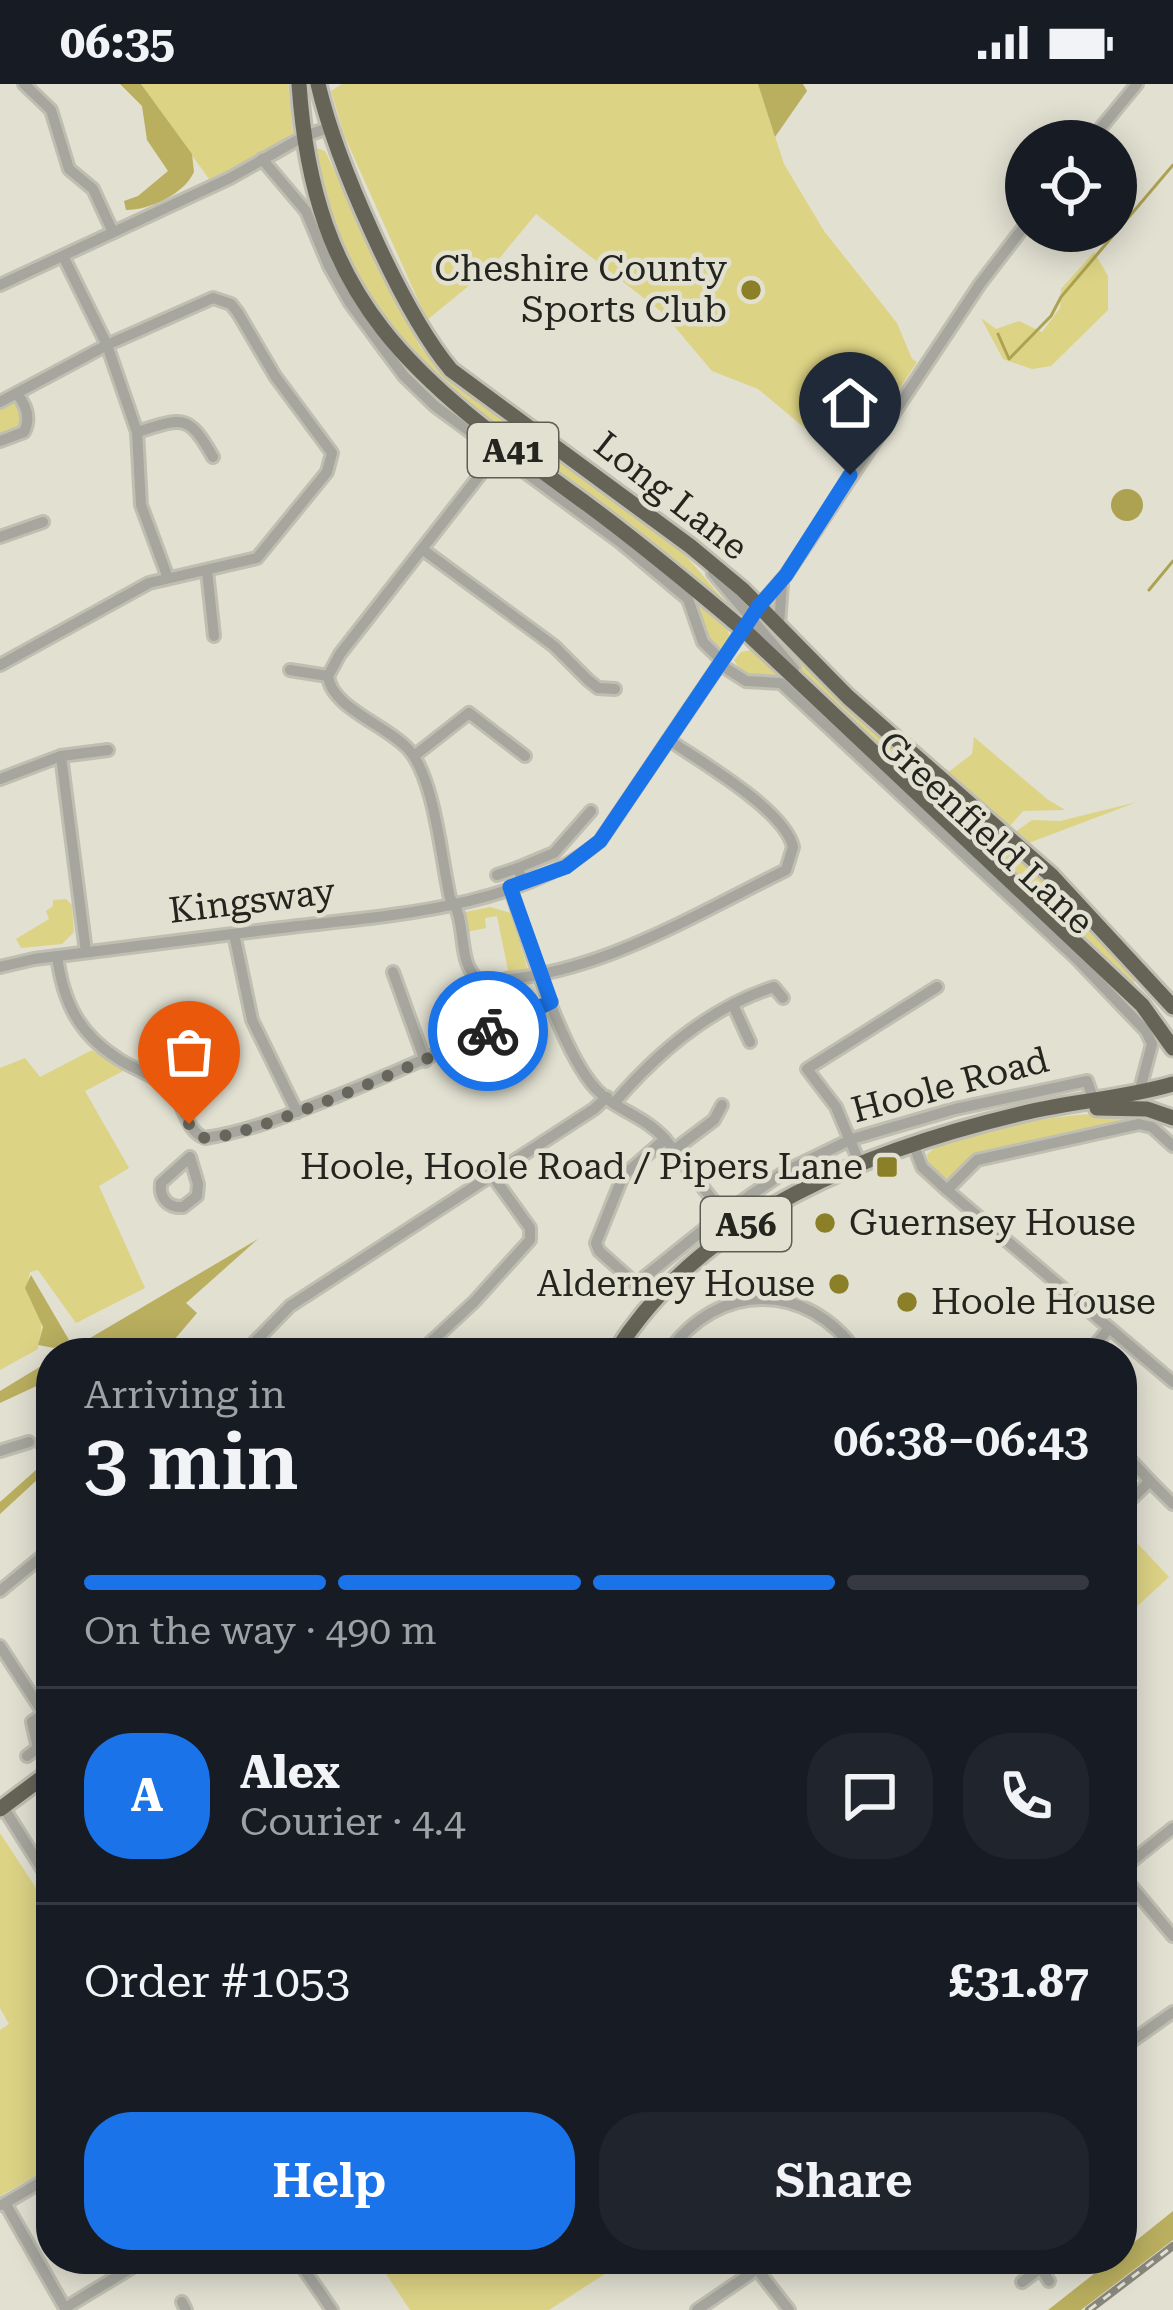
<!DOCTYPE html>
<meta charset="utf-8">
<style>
:root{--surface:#171b24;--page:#20242c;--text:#f1f3f6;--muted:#9ea1a6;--line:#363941;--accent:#1a73e8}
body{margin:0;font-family:"Roboto Serif",serif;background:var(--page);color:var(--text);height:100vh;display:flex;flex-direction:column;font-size:45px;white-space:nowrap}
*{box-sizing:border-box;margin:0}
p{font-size:39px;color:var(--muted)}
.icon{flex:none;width:66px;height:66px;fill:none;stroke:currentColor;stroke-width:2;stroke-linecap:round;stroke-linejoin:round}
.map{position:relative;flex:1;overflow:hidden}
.drawer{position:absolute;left:36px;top:1254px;width:1101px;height:936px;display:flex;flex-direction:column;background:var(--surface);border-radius:48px;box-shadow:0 6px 30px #0003}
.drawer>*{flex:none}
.buttons{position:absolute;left:1005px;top:36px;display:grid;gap:24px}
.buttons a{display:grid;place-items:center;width:132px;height:132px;border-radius:50%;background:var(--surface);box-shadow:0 6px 30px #0003;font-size:60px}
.pin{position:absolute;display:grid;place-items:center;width:102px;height:102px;color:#fff;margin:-123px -51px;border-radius:50% 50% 50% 0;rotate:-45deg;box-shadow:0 0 12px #0007}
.pin .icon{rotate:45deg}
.courier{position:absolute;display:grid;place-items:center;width:120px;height:120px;margin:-60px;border:9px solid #1a73e8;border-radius:50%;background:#fff;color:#222;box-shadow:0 3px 15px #0007}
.head em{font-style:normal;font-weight:600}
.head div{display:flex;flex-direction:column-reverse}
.head{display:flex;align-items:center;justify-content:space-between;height:204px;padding:0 48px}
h1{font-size:78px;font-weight:600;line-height:90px}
.bar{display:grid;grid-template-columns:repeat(4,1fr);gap:18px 12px;align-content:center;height:144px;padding:0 48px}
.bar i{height:15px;border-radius:9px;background:var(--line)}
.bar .active{background:var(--accent)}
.bar p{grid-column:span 4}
.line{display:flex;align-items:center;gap:30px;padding:0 48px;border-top:3px solid var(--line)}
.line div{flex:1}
.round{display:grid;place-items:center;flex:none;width:126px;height:126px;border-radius:48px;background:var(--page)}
.cta{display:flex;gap:24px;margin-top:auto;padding:24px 48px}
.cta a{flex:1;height:138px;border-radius:48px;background:var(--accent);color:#fff;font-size:48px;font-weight:600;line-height:138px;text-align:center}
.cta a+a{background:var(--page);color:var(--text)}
.status{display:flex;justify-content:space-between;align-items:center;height:84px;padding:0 60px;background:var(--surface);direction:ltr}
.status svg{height:33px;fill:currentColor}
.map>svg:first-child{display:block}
</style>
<div class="status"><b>06:35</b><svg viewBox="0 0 49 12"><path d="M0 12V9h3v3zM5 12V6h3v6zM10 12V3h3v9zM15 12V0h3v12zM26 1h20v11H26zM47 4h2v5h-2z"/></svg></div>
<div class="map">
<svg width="1173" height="2226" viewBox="0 0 1173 2226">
<rect width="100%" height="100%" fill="#e1e0d1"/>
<!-- green -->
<g fill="#ddd385">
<polygon points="141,0 288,0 293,49 247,78 209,95"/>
<polygon points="342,0 758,0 784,80 824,147 897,239 912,275 917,278 849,381 758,305 712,287 663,229 536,130 493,182 427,236 344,51 331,7"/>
<polygon points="316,64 325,67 420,263 446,292 679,464 731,524 545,384 416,280 358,203 326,129"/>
<polygon points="1094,168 1108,192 1108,226 1051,282 1032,285 1003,275 981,234 996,245 1019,237 1042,248 1060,224 1061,205"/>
<polygon points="17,310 27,341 0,357 0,318"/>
<polygon points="693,511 727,542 730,555 724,565 709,558"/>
<path d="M783,559c113,117 247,212 354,335l-7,10 -314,-300 -36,-42z"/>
<polygon points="751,566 782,591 744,593 734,576 741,568"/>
<polygon points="974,653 1047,715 1065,726 1023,727 1008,744 947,689 972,670"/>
<polygon points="1137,718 1026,760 1014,749 1032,736 1060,737"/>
<polygon points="66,815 72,821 74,848 62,860 21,864 16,855 49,835 46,827 53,822 53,816"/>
<polygon points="490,823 511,829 528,886 503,892 502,888 508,886 497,832 485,834 486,844 467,848 466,857 461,829"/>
<path d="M92,966l33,20 -40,21 44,77 -30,18 46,102 -69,35 -38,-53 -8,2c-5,17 4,30 10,47 4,10 -2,20 -2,30l-38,21v-302l25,-10 15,19z"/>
<path d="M1117,1029l35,5 -180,37c-5,6 -12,19 -20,22 -15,5 -24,-11 -25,-23l8,-6c63,-21 115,-34 182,-35z"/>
<polygon points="1122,1443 1169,1493 1122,1536"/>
<polygon points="0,1749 51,1827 51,2083 0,2112 0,1946 9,1940 0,1924"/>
<polygon points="376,2175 628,2175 549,2226 410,2226"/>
</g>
<!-- forest -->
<g fill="#baaf5f">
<path d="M120,0h21l51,70 2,18c-10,22 -44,38 -68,38l-2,-9 14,-5 30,-25 -21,-31 -5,-34z"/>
<polygon points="758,0 803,0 807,7 775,53"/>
<polygon points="258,1155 186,1219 197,1229 163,1269 92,1269 85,1257"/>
<polygon points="31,1191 69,1256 54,1264 38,1261 43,1243 25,1204"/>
<polygon points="51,1276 51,1324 43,1299 0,1319 0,1307"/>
<polygon points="51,1345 51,1373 46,1377 51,1383 0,1430 0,1418 45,1378 35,1364"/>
<polygon points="1173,2127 1173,2156 1081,2226 1048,2226 1113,2175 1122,2175 1122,2168"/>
</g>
<!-- water -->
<circle fill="#ada252" cx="1127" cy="421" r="16"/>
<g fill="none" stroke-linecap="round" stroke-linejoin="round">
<!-- stream -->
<g stroke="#ada252" stroke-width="3">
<polyline points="998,250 1009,275 1051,232 1061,213 1173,81"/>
<polyline points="1149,506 1173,477"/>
</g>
<!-- minor casing -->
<g stroke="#bfbeb1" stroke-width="16">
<g id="minor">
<polyline points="24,0 51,26 69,85 93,105 112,146"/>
<polyline points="1090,57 1137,0"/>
<polyline points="262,75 306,127 329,182 350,219 404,292 435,322 620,458 688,515 703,558 723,578"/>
<polyline points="63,172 107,261 137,348 141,421 168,494"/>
<polyline points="0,201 230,94 303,53 330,43"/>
<polyline points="0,318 107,261 213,214 231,220 238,229 275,292 332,369 327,388 257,474 149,499 0,581"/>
<path d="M137,348c46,-14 51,-19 76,25"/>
<path d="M0,357l24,-9c7,-14 2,-27 -7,-38"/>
<polyline points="0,453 43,438"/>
<polyline points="422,465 554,562 588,596 598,604 615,605"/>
<polyline points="207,487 214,552"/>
<polyline points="713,489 794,585"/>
<polyline points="779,540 782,500"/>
<polyline points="721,581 746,597 781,599 1076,874 1146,947 1152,960 1139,1009"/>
<path d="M290,586l38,6c3,32 61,50 82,75 25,31 31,107 40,147 19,23 5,66 30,83 112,-2 208,-63 306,-111l7,-23c-8,-37 -92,-85 -124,-107"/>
<polyline points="328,592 340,570 497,369"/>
<polyline points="61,672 86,868"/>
<polyline points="414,672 469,629 525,672"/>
<polyline points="0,695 61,672 108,666"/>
<polyline points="497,791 518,784"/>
<polyline points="523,799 518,784 554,769 591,727"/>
<path d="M510,803c17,51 51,165 86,202 19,21 49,27 69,50"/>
<polyline points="234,850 252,936 297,1028"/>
<path d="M57,872c6,45 21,77 60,102 19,13 40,17 56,35 13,15 13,38 32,45 46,-7 89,-25 132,-42 73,-29 143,-62 214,-94"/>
<path d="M0,883l34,-8c79,-10 159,-20 239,-30 104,-13 244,-18 327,-88l159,-235 27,-31 194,-291 46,-60"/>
<polyline points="393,888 425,977"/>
<polyline points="734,923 750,958"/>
<path d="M615,1018c43,-50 96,-95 159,-115l9,11"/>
<polyline points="914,1062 922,1083 947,1106 1173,1298"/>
<polyline points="674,1066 714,1036 722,1021"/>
<path d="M190,1073l8,27 -1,12 -14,11c-15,1 -24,-9 -22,-24z"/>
<polyline points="860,1080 836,1023 807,985 937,903"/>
<polyline points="947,1106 977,1076 1139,1040 1152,1043 1173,1062"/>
<polyline points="737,1147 665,1055 623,1092 596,1159 599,1167 636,1200 723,1130 786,1087 852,1055 955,1025 1087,997 1094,1017"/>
<polyline points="244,1269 290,1222 594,1025 607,1013"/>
<polyline points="419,1269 474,1218 530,1156 530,1144 492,1091"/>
<path d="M668,1269c49,-72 140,-72 189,0"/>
<polyline points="1089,1269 1109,1244"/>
<polyline points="0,1367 29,1358"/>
<polyline points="1122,1367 1150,1397"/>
<polyline points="1122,1424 1150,1397 1173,1420"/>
<polyline points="0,1507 51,1465"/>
<polyline points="0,1562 51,1641"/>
<polyline points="27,1672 38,1664 32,1638 44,1630"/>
<polyline points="3,1723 51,1799"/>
<polyline points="1122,1785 1173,1744"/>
<polyline points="1122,1791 1173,1852"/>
<polyline points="1122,1964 1173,1928"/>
<polyline points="5,2119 66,2226"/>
<polyline points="2,2121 51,2092"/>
<polyline points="297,2175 332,2226"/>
<polyline points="757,2185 789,2226"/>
<polyline points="1022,2198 1041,2184 1049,2197"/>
<polyline points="182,2218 186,2226"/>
<polyline points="65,2224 146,2175"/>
<polyline points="697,2226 772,2175"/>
</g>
</g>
<!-- highway casing -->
<g stroke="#bfbeb1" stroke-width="21">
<g id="highway">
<path d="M299,0c15,225 119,297 288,420 54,40 106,83 158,127l397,374 31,43"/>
<path d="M318,0c18,77 83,226 133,286l239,176 53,44 105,107 204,179 121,131"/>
<polyline points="1097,1024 1147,1025 1173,1034"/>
<path d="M615,1269c88,-141 258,-205 413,-241 48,-11 98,-14 145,-28"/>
<polyline points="0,1725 51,1687"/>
</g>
</g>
<!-- minor -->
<use href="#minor" stroke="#a6a69f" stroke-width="10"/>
<!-- highway -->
<use href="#highway" stroke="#666457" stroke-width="15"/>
<!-- rail casing -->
<g stroke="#88877d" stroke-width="8">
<polyline id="rail" points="1089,2226 1173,2162"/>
</g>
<!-- rail -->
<use href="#rail" stroke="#e1e0d1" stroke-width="3" stroke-dasharray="9" stroke-linecap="butt"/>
</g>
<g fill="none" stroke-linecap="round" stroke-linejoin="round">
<!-- done -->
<path stroke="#67665d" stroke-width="12" stroke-dasharray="0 21.6" d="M189,1040c3,6 5,11 12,13 32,11 246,-87 287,-106"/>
<!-- route -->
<polyline stroke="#1a73e8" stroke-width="15" points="488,947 551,918 510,803 566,783 600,757 759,522 786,491 850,391"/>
</g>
<!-- markers -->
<g fill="#8b8027" stroke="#e1e0d1" stroke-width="4.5">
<circle cx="751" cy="206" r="12"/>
<rect x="875" y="1071" width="24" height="24" rx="6"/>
<circle cx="825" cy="1139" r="12"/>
<circle cx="839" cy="1200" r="12"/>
<circle cx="907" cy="1218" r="12"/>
</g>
<g text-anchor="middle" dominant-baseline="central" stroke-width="9" stroke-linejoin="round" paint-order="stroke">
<!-- shield labels -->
<g fill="#e1e0d1" stroke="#5d5d54" stroke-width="3">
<rect x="468" y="339" width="90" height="54" rx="9"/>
<rect x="701" y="1113" width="90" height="54" rx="9"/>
</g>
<g font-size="33" font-weight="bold" fill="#25251f">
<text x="513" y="366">A41</text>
<text x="746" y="1140">A56</text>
</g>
<!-- poi labels -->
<g font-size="36" fill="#25251f" stroke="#e1e0d1" text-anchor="end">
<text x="727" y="185">Cheshire County<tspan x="727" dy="41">Sports Club</tspan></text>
<text x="863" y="1083">Hoole, Hoole Road / Pipers Lane</text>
<text x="849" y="1139" text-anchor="start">Guernsey House</text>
<text x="815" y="1200">Alderney House</text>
<text x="931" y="1218" text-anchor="start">Hoole House</text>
</g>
<!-- street labels -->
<g font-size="36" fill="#25251f" stroke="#e1e0d1">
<text transform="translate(671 412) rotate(38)">Long Lane</text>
<text transform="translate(986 749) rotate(43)">Greenfield Lane</text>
<text transform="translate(252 817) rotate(-7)">Kingsway</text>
<text transform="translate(950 1001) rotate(-15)">Hoole Road</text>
</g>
</g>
</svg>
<div class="buttons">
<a><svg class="icon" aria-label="locate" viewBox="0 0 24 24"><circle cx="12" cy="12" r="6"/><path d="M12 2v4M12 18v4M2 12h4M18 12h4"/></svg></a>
</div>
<div class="pin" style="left:189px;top:1040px;background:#ea580c"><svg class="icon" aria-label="bag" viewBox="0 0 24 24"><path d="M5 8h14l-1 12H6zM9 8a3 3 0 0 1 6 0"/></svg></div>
<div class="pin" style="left:850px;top:391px;background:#1f2937"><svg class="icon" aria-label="home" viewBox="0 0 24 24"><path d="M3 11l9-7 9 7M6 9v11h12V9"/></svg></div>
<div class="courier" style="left:488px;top:947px"><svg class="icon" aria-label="bike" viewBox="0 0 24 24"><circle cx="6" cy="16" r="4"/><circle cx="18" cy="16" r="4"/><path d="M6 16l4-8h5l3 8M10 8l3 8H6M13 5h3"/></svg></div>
<section class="drawer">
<div class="head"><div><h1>3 min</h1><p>Arriving in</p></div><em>06:38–06:43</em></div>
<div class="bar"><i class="active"></i><i class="active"></i><i class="active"></i><i></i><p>On the way · 490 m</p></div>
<div class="line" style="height:216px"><b class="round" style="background:var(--accent);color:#fff">A</b><div><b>Alex</b><p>Courier · 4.4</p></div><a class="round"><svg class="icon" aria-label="chat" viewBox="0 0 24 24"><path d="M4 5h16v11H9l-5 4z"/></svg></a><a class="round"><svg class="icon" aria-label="phone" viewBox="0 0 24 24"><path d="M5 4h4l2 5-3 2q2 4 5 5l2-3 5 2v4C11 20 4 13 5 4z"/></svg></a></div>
<div class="line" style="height:156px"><div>Order #1053</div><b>£31.87</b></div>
<div class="cta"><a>Help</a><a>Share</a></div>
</section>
</div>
